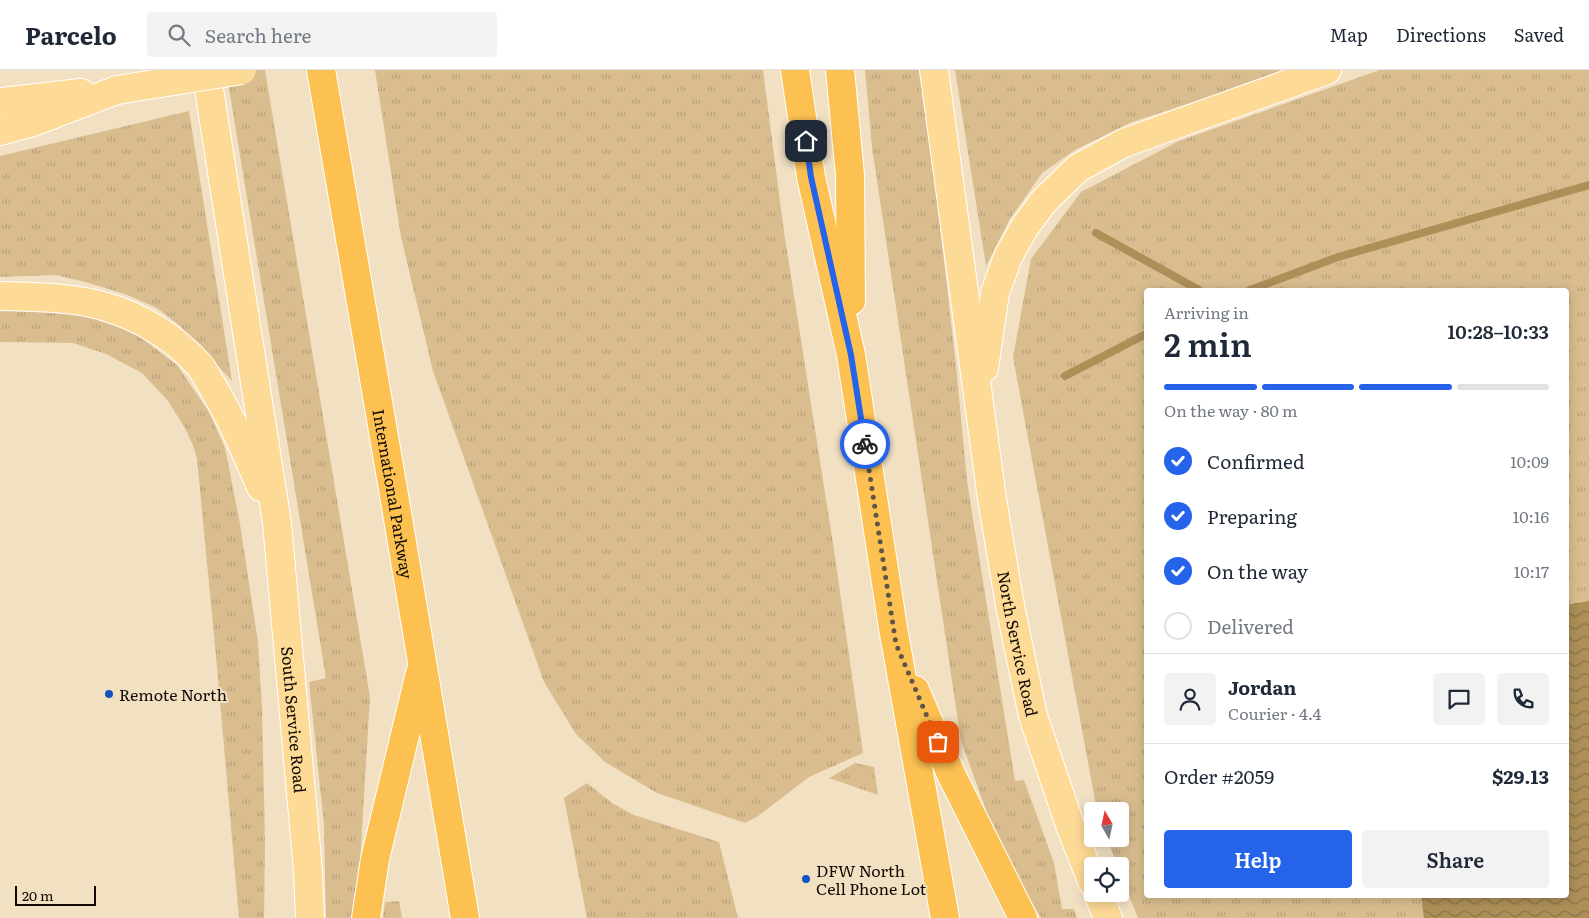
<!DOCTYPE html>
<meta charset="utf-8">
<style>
:root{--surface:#fff;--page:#f2f2f3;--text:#1f2937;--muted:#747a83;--line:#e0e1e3;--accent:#2563eb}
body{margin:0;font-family:Literata,serif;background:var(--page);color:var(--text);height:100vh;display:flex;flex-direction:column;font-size:19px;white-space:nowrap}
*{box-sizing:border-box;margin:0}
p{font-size:16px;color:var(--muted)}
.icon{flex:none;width:28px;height:28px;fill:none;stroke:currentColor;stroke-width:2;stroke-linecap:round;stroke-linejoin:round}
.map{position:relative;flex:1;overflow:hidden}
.drawer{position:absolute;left:1144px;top:218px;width:425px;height:610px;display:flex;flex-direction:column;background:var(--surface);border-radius:5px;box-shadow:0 2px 12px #0003}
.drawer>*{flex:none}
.needle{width:32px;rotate:351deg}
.controls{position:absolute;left:1084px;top:732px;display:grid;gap:10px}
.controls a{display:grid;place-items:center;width:45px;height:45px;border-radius:5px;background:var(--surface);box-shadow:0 2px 12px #0003;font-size:25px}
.scale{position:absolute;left:15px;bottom:12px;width:81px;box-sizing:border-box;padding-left:5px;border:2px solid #100a03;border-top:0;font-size:14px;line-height:18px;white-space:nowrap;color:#100a03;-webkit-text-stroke:4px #f2e0c3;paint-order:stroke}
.pin{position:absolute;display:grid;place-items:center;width:42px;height:42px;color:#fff;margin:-21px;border-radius:10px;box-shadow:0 2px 8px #0006}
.courier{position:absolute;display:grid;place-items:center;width:50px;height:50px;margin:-25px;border:4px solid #2563eb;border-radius:50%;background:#fff;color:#222;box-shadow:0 1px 6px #0007}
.overview em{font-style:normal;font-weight:600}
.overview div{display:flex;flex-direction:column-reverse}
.overview{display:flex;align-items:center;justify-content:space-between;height:85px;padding:0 20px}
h1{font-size:32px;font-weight:600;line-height:38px}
.bar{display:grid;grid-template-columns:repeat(4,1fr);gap:8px 5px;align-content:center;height:60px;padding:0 20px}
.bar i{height:6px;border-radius:4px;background:var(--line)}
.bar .on{background:var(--accent)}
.bar p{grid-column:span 4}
.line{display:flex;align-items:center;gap:12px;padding:0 20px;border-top:1px solid var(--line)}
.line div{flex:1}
.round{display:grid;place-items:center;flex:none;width:52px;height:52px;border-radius:5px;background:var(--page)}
ol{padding:0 20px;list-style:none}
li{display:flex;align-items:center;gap:15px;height:55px}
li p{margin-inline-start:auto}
li .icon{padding:5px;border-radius:50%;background:var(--accent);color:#fff;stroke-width:4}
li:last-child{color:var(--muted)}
li i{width:28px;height:28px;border:2px solid var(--line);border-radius:50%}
.primary-button{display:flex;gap:10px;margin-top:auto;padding:10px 20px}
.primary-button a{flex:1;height:58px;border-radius:5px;background:var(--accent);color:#fff;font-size:20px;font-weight:600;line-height:58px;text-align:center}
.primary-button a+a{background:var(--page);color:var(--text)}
header{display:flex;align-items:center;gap:30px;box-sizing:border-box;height:70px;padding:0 25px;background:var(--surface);border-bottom:1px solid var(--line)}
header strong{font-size:24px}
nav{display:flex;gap:28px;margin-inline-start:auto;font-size:18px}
.search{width:350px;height:45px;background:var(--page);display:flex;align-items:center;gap:12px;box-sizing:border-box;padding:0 18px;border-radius:5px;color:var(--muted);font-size:19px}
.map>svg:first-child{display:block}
</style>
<header>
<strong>Parcelo</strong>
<div class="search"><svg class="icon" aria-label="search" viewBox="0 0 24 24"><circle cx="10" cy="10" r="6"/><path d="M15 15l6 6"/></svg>Search here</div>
<nav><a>Map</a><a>Directions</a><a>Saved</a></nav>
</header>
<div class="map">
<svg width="1589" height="848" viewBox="0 0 1589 848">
<defs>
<pattern id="grass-tufts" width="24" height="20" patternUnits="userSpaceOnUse" patternTransform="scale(1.25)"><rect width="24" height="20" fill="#d9bd8f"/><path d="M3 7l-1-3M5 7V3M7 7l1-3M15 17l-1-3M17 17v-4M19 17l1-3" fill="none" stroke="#b9a17a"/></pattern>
<pattern id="water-waves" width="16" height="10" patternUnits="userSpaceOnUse" patternTransform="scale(1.25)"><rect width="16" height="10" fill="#ae8f58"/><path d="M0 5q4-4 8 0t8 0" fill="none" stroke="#8c7347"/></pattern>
</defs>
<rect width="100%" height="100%" fill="#f2e0c3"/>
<!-- grass -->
<g fill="url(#grass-tufts)" fill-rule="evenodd">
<polygon points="183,0 189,41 232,311 180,256 157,238 125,224 89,213 56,205 0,207 0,86 189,41"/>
<polygon points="226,0 265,0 370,627 359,809 351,848 326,848 324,755 309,612 326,608"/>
<polygon points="375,0 763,0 784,162 834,480 863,683 809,707 758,746 745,753 657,723 605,692 576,664 544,612 433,301 401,167"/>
<polygon points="865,0 922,0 956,295 967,411 1015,711 1024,710 1054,793 1062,839 1074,839 1077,848 1041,848 1025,822 993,759 961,671 872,77"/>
<polygon points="955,0 1292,0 1132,52 1075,80 1042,103 1010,149 986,196"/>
<path d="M1380,0h209v848h-451l-18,-46v-6h-2l-11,-27h13v-28h-23l-84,-454 18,-98 50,-67 98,-51zM1146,220h420v605h-420z"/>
<polygon points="0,238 86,244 131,260 177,295 209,342 225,378 240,454 258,572 262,638 265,773 264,848 239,848 217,597 197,389 194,378 185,358 168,331 142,303 106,284 73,273 0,272"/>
<polygon points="855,693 874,697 878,725 829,708"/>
<polygon points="587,713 612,733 634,745 719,772 738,848 587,848 564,728"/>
<polygon points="399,831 402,848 383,848 385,832"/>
</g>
<!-- water -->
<polygon fill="url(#water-waves)" points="1589,531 1589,848 1424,848 1421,825 1566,825 1566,535"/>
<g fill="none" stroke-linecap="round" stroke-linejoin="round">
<!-- stream -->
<g stroke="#ae8f58" stroke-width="8">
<polyline points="1096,163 1199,220"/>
<polyline points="1250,220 1338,187 1589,115"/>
<polyline points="1065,306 1146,264"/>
</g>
<!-- major casing -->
<g stroke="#fff" stroke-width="30">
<g id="major">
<path id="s1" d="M206,0l71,453 31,348 2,47"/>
<path id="s2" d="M934,0l58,429 19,112 22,105 38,112 21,53"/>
<polyline points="0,32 81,23"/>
<polyline points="0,61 33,52 117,20"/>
<path d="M0,226c32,1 75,1 106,11 35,10 69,31 93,58 5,5 8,13 12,19 20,33 35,68 50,103"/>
<polyline points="984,298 995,223 1008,187 1024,158 1044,131 1078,98 1124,73 1327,0"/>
<polyline points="1098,824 1108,848"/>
</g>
</g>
<!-- highway casing -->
<g stroke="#fff" stroke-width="30">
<g id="highway">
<path id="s3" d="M321,0l73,425 71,423"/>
<polyline points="795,0 811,107 851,285 893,558 945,848"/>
<polyline points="840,0 850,105 851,231"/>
<polyline points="915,620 951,704 1023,848"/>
<polyline points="366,848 375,789 420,603"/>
</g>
</g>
<!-- major -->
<use href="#major" stroke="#feda97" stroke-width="28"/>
<!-- highway -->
<use href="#highway" stroke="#fdc152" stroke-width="28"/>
<!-- major-bridge casing -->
<g stroke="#fff" stroke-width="30" stroke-linecap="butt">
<polyline id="major-bridge" points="117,20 242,0"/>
</g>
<!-- major-bridge -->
<use href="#major-bridge" stroke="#feda97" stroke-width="28"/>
</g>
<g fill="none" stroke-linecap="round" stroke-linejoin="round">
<!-- done -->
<polyline stroke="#5f5546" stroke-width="5" stroke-dasharray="0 9" points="865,374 896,574 938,672"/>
<!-- route -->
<polyline stroke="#2563eb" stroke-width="6" points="806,71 811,107 851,285 865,374"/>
</g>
<!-- markers -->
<g fill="#1255c0" stroke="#f2e0c3" stroke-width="2">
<circle cx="109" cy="624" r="5"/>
<circle cx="806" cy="809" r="5"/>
</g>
<g text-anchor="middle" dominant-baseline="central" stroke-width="4" stroke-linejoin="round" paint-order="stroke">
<!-- street labels -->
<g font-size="16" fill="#100a03" stroke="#f2e0c3">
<text stroke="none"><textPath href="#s3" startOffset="430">International Parkway</textPath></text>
<text stroke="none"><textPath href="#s2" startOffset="580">North Service Road</textPath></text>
<text stroke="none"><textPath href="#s1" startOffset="656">South Service Road</textPath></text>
</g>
<!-- poi labels -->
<g font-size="16" fill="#100a03" stroke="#f2e0c3" text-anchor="start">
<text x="119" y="624">Remote North</text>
<text x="816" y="800">DFW North<tspan x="816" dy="18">Cell Phone Lot</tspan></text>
</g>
</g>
</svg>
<div class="controls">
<a><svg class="needle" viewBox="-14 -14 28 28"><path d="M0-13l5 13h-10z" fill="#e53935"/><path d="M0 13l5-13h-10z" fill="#747a83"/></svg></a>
<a><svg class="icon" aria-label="locate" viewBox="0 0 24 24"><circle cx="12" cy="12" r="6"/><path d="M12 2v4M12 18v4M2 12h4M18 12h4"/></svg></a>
</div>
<div class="scale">20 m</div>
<div class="pin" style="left:938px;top:672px;background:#ea580c"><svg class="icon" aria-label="bag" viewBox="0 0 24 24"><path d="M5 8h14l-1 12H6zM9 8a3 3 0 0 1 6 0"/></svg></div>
<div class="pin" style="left:806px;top:71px;background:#1f2937"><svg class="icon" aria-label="home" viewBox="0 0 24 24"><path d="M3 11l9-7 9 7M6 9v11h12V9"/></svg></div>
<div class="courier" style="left:865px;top:374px"><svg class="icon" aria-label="bike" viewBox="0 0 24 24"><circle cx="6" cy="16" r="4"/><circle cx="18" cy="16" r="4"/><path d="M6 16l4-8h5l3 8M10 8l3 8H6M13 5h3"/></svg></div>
<section class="drawer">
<div class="overview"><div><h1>2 min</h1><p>Arriving in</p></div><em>10:28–10:33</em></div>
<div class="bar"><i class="on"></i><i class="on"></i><i class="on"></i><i></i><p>On the way · 80 m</p></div>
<ol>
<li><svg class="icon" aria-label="check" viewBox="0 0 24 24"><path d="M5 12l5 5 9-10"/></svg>Confirmed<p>10:09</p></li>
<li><svg class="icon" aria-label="check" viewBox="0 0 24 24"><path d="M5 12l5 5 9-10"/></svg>Preparing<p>10:16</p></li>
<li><svg class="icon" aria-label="check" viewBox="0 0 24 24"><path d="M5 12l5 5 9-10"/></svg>On the way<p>10:17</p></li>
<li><i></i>Delivered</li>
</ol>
<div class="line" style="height:90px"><a class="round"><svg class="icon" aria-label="person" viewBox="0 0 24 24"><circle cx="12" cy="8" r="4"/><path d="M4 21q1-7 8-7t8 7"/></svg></a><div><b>Jordan</b><p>Courier · 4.4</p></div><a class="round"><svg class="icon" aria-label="chat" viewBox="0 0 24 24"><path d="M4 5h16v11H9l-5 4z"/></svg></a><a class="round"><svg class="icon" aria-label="phone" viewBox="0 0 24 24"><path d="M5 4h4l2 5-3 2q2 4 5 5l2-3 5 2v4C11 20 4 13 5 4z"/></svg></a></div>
<div class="line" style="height:65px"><div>Order #2059</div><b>$29.13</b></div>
<div class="primary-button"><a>Help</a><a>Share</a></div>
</section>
</div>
